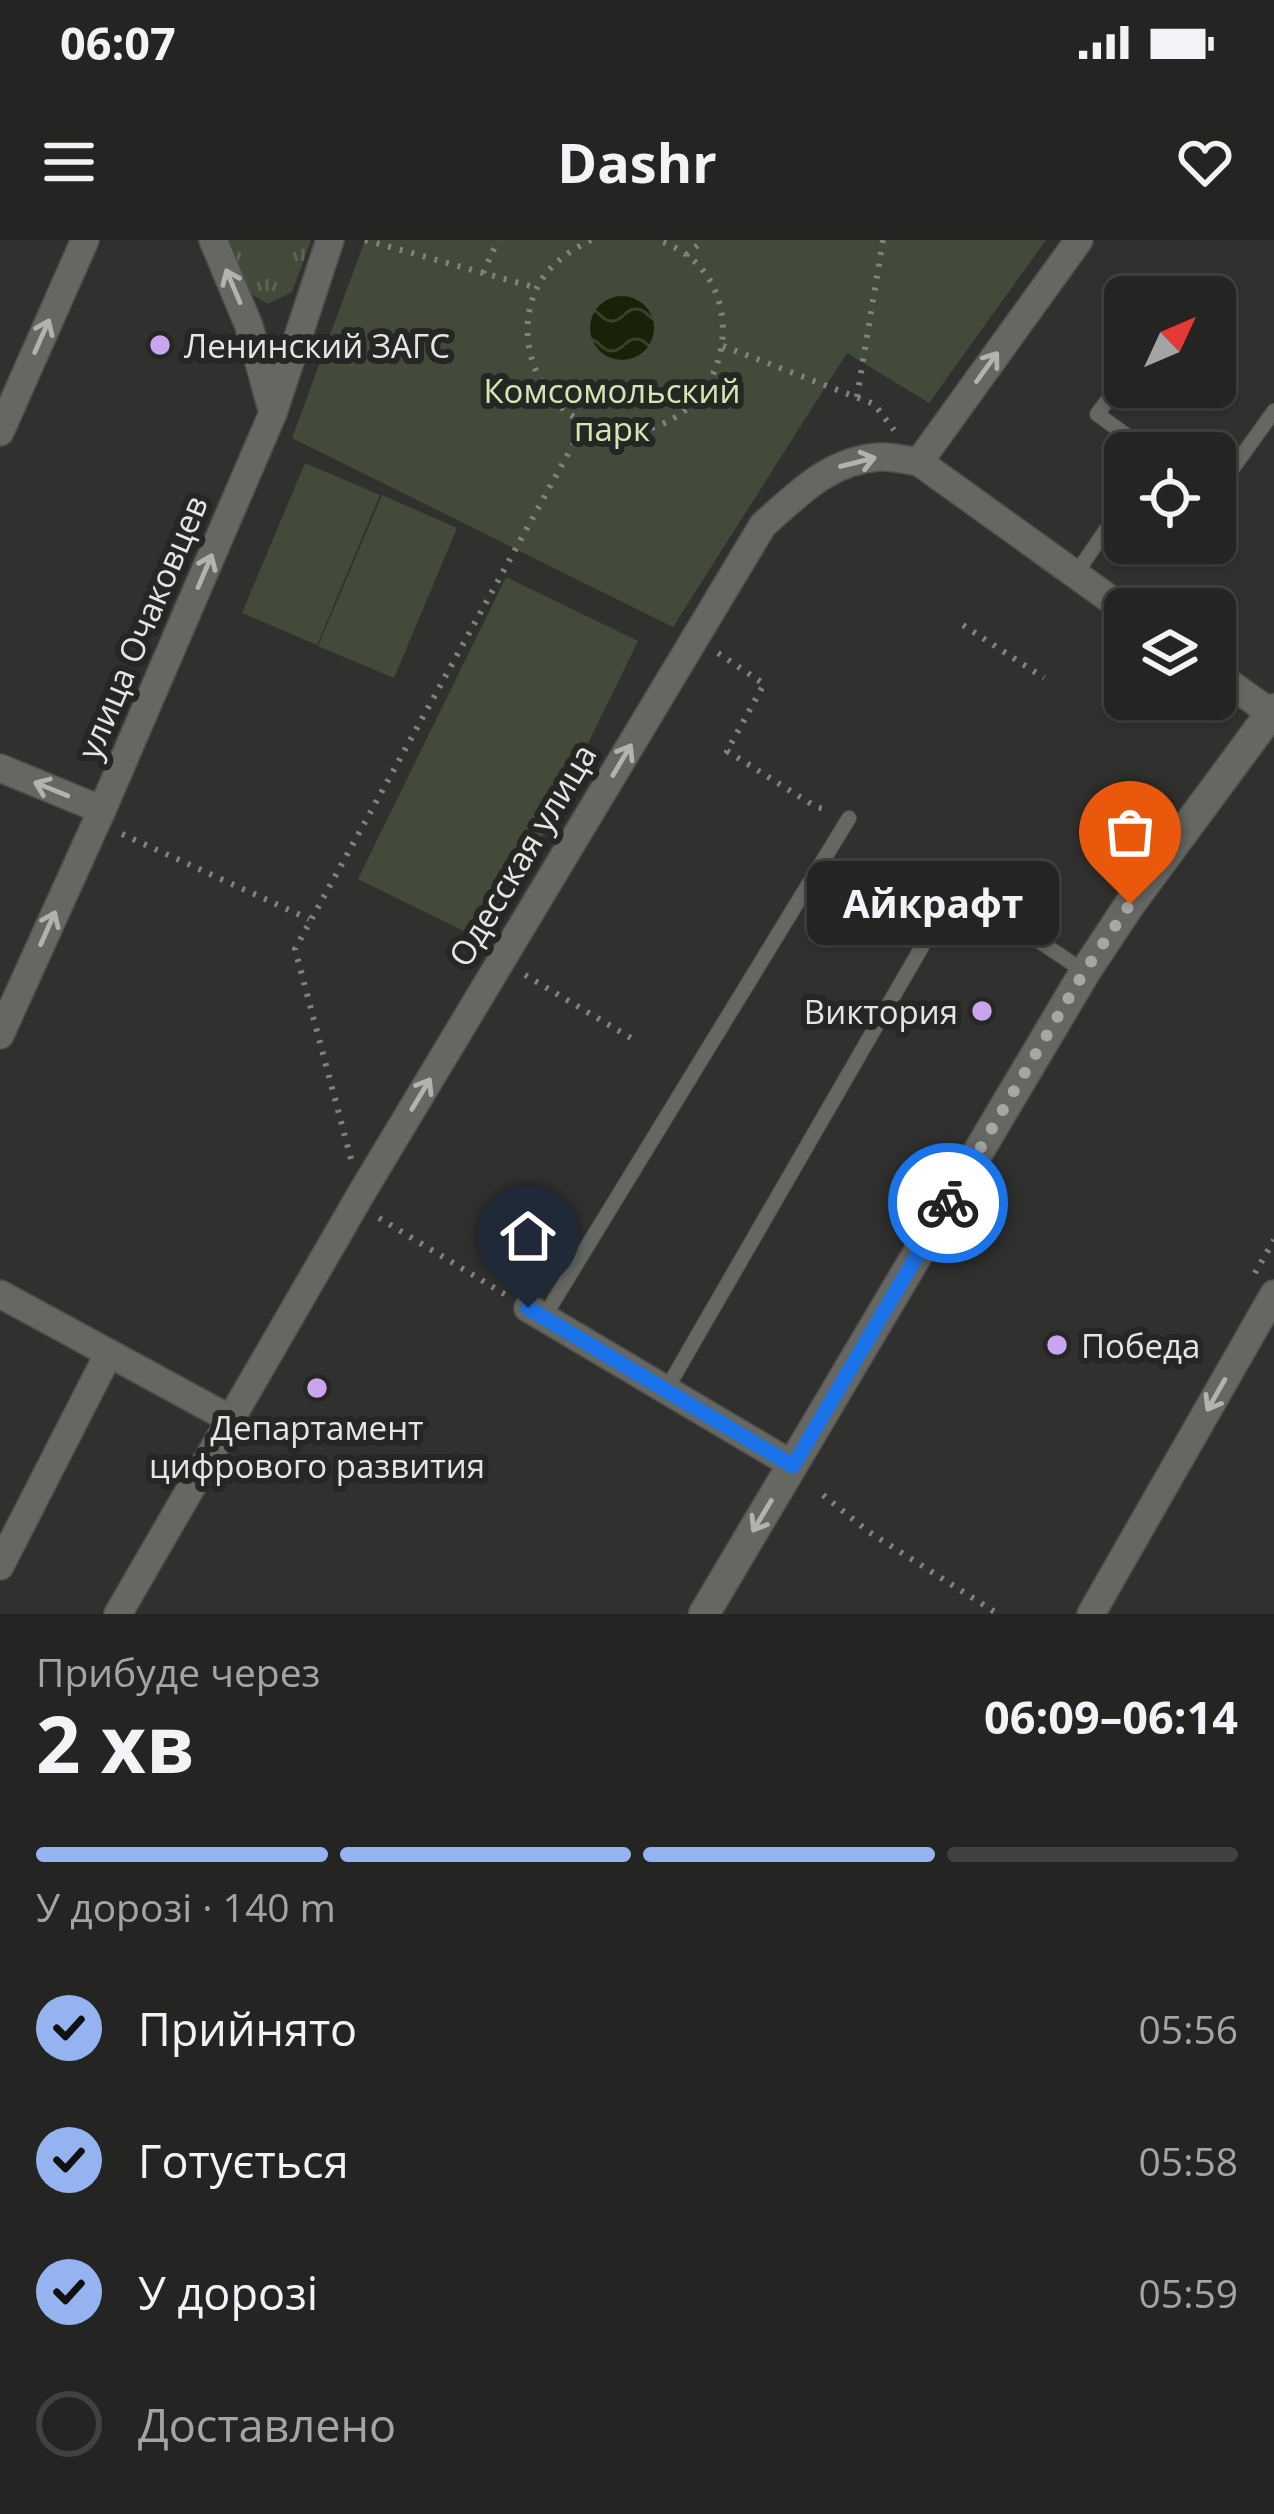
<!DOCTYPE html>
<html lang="uk">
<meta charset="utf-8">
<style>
:root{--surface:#242522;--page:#2c2d2a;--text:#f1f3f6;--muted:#a3a5a5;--line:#414240;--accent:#95b2f1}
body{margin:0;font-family:"Open Sans",sans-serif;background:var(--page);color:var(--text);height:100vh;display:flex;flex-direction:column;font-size:45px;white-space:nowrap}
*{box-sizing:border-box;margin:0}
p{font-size:39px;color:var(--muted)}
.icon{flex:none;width:66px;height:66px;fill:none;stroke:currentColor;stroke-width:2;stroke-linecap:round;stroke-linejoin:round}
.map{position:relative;height:1374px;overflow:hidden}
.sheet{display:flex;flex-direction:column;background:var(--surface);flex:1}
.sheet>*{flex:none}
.needle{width:78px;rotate:46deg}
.buttons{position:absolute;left:1104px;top:36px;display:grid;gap:24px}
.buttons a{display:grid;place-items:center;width:132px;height:132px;border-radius:18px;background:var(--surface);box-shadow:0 3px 9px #0004,0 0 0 3px var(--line);font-size:60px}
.pin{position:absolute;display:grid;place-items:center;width:102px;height:102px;color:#fff;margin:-123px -51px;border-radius:50% 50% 50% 0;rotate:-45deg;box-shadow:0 0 12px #0007}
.pin .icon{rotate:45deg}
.courier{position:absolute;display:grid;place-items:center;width:120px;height:120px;margin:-60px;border:9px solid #1a73e8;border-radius:50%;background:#fff;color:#222;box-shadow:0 3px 15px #0007}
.bubble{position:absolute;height:84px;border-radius:18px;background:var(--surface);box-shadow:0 3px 9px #0004,0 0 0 3px var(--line);font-size:39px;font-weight:700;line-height:84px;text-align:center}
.headline em{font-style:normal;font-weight:700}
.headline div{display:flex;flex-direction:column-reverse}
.headline{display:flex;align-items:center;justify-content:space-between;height:204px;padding:0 36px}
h1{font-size:78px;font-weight:700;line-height:90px}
.bar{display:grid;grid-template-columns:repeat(4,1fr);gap:18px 12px;align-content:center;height:144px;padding:0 36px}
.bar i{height:15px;border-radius:9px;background:var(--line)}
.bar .on{background:var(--accent)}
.bar p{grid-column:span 4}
ol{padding:0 36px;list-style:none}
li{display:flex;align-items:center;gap:36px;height:132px}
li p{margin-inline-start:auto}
li .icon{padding:12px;border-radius:50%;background:var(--accent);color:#111;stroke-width:4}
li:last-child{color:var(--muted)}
li i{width:66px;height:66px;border:6px solid var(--line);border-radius:50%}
.status{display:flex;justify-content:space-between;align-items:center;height:84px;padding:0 60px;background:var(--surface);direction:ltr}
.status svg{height:33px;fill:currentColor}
header{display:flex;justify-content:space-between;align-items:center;height:156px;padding:0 36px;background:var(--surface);font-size:54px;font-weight:700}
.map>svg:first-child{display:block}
</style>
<div class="status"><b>06:07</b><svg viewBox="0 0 49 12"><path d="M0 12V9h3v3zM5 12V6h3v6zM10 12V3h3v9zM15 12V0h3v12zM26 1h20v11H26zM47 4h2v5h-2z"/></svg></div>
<header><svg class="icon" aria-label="menu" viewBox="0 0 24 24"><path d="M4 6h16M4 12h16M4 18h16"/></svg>Dashr<svg class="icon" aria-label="heart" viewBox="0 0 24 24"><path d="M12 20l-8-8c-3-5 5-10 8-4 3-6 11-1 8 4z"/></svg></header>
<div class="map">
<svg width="1274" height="1374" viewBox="0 0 1274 1374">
<defs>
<pattern id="grass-tufts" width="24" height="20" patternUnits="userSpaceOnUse" patternTransform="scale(3)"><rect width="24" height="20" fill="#434a39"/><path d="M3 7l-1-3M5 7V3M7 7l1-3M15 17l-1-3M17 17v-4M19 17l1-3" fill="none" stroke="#5e6456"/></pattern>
<pattern id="water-waves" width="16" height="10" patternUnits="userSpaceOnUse" patternTransform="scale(3)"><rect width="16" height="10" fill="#192209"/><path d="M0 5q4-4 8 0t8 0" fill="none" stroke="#3a422d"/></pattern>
</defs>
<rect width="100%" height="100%" fill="#30312e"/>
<!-- grass -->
<polygon fill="url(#grass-tufts)" points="229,0 311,0 292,52 268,64 246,51 229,10"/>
<!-- park -->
<g fill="#434a39">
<polygon points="365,0 1046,0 929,163 847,113 673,387 292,198"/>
<polygon points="305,223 380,255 317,405 242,373"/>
<polygon points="382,255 457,288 394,438 318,406"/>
<polygon points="506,337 638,401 490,704 358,639"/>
</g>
<!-- water -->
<circle fill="url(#water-waves)" cx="622" cy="88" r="32"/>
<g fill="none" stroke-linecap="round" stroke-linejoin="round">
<!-- service casing -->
<g stroke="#4d4e4c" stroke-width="16">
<g id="service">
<polyline points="1186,57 1187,55"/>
<polyline points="1125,138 1097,174 1151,213"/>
<polyline points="1215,253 1274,171"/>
<polyline points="1075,335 1125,262"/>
<polyline points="544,1077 849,578"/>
<polyline points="666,1150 957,646 1085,732"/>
</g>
</g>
<!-- minor casing -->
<g stroke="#4d4e4c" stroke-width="30">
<g id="minor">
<polyline points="213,0 249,86 273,173"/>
<polyline points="0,192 85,0"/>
<polyline points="919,222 1079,0"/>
<polyline points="1215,433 1271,473"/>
<polyline points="0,528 102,570"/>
<polyline points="0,795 102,570 273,173 330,0"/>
<polyline points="0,1054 232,1180"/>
<polyline points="528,1068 793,1225"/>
<polyline points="0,1326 109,1113"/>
<path d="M118,1374l243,-420 402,-669c35,-31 67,-65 116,-68 13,-1 27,3 40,5l206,148"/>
<polyline points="1091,1374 1274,1054"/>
</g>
</g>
<!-- secondary casing -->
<g stroke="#4d4e4c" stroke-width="33">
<polyline id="secondary" points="704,1374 1085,732 1130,664 1274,469"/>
</g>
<!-- path -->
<g stroke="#818280" stroke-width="6" stroke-dasharray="3 9" stroke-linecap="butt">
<polyline points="365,0 537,48"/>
<path d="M591,0c-22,11 -43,25 -54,48 -29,60 12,139 80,143 115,7 148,-157 40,-191"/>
<polyline points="686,15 704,0"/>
<polyline points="483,33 498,0"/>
<polyline points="723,106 874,164 894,190"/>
<polyline points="857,157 883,0"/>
<polyline points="963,385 1044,438"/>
<polyline points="718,413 764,444 727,511 816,567 829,570"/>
<polyline points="122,594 309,679"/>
<polyline points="525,735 631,798"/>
<polyline points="351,919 295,709 585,183"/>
<polyline points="379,978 506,1055"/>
<polyline points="1255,1033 1274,1000"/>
<polyline points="823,1255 869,1292 998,1374"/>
</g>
<!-- service -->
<use href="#service" stroke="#656763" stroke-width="14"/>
<!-- minor -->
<use href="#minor" stroke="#656763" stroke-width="27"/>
<!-- secondary -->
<use href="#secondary" stroke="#656763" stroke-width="30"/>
</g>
<!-- one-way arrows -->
<defs><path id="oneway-shaft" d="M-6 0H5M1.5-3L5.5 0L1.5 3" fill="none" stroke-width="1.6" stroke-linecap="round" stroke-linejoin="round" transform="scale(3)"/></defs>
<g stroke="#b2b3b0">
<use href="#oneway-shaft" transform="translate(233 46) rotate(-113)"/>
<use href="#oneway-shaft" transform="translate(42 96) rotate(-66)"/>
<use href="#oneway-shaft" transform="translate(987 127) rotate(-54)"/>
<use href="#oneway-shaft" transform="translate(858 222) rotate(-14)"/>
<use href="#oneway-shaft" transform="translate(205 331) rotate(-67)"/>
<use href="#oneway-shaft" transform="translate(622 520) rotate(-59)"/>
<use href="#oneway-shaft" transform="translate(51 549) rotate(-158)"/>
<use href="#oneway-shaft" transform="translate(48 688) rotate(-66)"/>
<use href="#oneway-shaft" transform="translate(421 854) rotate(-59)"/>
<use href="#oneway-shaft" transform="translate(1216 1155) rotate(120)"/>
<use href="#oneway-shaft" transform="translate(762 1276) rotate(121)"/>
</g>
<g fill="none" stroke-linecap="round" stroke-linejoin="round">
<!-- done -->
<polyline stroke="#a6a7a4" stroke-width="12" stroke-dasharray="0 21.6" points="948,963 1084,732 1130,664"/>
<!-- route -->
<polyline stroke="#1a73e8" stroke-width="15" points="528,1068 793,1226 948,963"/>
</g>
<!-- markers -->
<g fill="#c9a5ee" stroke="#262724" stroke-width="4.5">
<circle cx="160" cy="105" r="12"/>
<circle cx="982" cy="771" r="12"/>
<circle cx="1057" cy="1105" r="12"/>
<circle cx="317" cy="1148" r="12"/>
</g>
<g text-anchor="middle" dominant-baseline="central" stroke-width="12" stroke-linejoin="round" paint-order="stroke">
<!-- poi labels -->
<g font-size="33" fill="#e5e6e4" stroke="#262724" text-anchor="start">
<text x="184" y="105">Ленинский ЗАГС</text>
<text x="958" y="771" text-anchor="end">Виктория</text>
<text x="1081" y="1105">Победа</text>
<text x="317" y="1187" text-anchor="middle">Департамент<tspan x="317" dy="38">цифрового развития</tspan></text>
</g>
<!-- park labels -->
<g font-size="33" fill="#d2e8b3" stroke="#262724">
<text x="612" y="150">Комсомольский<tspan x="612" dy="38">парк</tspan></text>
</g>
<!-- street labels -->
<g font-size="33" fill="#e5e6e4" stroke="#262724">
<text transform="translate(142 387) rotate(-67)">улица Очаковцев</text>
<text transform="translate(522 615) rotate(-59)">Одесская улица</text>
</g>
</g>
</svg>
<div class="buttons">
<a><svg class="needle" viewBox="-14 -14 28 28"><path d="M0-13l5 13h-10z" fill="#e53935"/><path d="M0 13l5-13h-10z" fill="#a3a5a5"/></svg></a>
<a><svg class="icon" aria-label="locate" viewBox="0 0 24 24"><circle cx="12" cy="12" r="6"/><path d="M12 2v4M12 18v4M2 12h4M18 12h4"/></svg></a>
<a><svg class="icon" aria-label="layers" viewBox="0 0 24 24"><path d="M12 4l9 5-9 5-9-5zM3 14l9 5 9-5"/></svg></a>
</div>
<div class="pin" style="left:1130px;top:664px;background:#ea580c"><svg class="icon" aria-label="bag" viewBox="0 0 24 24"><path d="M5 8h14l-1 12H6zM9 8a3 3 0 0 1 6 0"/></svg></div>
<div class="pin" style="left:528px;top:1068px;background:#1f2937"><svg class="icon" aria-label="home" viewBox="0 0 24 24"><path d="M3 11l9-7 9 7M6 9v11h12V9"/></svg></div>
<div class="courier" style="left:948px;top:963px"><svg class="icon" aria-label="bike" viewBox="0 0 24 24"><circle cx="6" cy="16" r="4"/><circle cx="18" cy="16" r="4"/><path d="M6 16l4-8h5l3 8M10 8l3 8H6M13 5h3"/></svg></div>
<div class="bubble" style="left:807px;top:621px;width:252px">Айкрафт</div>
</div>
<section class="sheet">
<div class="headline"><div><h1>2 хв</h1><p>Прибуде через</p></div><em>06:09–06:14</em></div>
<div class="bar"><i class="on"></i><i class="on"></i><i class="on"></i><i></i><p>У дорозі · 140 m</p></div>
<ol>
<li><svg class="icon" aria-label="check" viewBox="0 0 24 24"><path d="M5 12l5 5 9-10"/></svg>Прийнято<p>05:56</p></li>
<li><svg class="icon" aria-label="check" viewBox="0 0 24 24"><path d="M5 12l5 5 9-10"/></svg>Готується<p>05:58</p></li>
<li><svg class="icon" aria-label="check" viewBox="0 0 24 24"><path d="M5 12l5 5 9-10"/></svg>У дорозі<p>05:59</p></li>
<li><i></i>Доставлено</li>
</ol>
</section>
